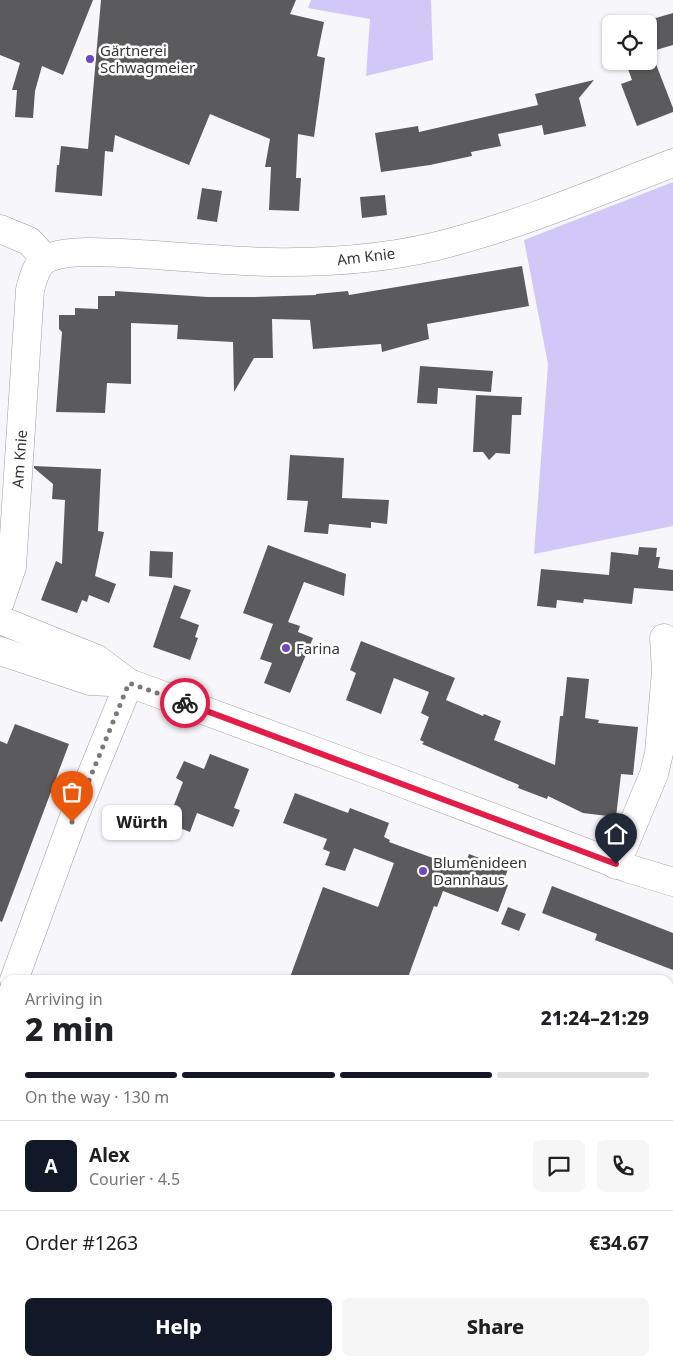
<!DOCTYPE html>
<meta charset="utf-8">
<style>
:root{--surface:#fff;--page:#f6f6f6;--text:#202124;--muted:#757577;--line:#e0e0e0;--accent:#111827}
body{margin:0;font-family:"Noto Sans",sans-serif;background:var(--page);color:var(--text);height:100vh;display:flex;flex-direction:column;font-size:19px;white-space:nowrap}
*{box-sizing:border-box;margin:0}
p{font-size:16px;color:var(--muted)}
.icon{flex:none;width:28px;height:28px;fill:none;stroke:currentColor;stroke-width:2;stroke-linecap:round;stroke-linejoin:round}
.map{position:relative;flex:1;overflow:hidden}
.sheet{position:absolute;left:0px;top:975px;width:674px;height:391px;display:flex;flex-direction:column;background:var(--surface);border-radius:15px 15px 0 0;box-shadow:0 1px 4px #0004}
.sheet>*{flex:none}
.tools{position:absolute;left:602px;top:15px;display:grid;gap:10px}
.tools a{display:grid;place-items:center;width:55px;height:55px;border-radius:8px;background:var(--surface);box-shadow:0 1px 4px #0004;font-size:25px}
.pin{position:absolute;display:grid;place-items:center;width:42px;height:42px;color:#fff;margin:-51px -21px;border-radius:50% 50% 50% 0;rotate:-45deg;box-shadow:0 0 5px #0007}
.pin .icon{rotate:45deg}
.courier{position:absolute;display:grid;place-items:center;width:50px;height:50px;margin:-25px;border:4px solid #e11d48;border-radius:50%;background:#fff;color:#222;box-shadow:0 1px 6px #0007}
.bubble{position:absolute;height:35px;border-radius:8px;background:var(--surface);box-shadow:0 1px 4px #0004;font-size:16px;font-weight:800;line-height:35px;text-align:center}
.summary em{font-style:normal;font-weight:800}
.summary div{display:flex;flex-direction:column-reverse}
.summary{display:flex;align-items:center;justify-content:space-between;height:85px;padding:0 25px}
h1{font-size:32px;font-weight:800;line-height:38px}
.bar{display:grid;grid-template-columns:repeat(4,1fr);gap:8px 5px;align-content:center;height:60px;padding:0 25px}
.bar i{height:6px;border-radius:4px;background:var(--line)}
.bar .on{background:var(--accent)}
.bar p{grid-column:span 4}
.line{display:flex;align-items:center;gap:12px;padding:0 25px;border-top:1px solid var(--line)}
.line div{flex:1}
.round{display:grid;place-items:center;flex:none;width:52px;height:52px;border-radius:8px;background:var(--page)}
.action{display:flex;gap:10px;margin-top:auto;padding:10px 25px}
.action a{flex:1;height:58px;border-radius:8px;background:var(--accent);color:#fff;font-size:20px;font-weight:800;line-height:58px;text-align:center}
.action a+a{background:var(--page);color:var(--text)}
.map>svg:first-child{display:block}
</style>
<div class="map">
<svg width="673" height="1366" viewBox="0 0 673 1366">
<rect width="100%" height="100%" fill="#f7f6fb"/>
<!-- green -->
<g fill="#d2c8f7">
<polygon points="311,0 431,0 433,60 366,76 370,19 308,8"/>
<polygon points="673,182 673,526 534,554 548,364 524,240"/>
</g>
<!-- building -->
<g fill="#5b5b5e">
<polygon points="0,0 93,0 63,75 42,66 35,91 33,118 15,117 17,90 12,90 20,63 0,55"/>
<polygon points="101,0 296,0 290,14 324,22 317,56 325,58 314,137 298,134 296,178 301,178 299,211 269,210 271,167 265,167 270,139 210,114 189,165 115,135 113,152 105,151 102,196 55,192 57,165 59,165 61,146 88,149"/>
<polygon points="673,13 673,45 649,52 649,20"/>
<polygon points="654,59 673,108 673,112 637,126 621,84 632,80 628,69"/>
<polygon points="594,80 579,98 586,126 544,135 542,125 498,134 501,146 471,152 472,156 430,165 381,172 375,133 418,126 419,132 538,105 535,94"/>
<polygon points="202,188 222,191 217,222 197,219"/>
<polygon points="385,195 387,215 362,218 360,197"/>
<polygon points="522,266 529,306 427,324 429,339 382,352 381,344 313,349 310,320 272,319 273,358 254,358 234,392 233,342 177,339 178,325 131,323 131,384 107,383 105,413 56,412 62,332 59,329 59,315 75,315 75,308 98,309 98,296 115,296 115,291 208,297 252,297 316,295 316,294 348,291 349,295"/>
<polygon points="420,366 493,371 491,392 438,388 437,404 417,403"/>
<polygon points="476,395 522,397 521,415 512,415 510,454 496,453 489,460 483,452 473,452"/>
<polygon points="290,455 344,458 342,498 389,500 387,524 371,522 371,528 329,524 328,534 304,532 308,501 287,500"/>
<polygon points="34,466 101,469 98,531 104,532 95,576 116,584 109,603 89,595 87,602 82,600 77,613 41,600 56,561 62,564 65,500 52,499 53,484 34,468"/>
<polygon points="268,545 346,574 344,596 304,582 288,622 300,626 298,632 313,638 290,693 264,683 272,663 260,659 273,624 243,613"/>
<polygon points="639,547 657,548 656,557 660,557 658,568 673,570 673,591 634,588 632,604 584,599 583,603 557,600 556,608 537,606 541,569 609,575 611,552 638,555"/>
<polygon points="150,551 173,552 172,578 149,576"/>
<polygon points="174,585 191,590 180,618 199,625 195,637 198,638 190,660 153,647"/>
<polygon points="361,641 455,678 446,700 483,716 484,714 501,721 494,740 555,765 560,716 563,716 567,677 589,679 585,718 599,720 598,723 638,727 633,775 621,774 616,817 583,813 548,796 547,799 518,788 519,785 422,744 424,742 420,740 429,717 421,713 429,692 394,678 381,714 346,700 356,673 350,670"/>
<polygon points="15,724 69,744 2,922 0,921 0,741 7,744"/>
<polygon points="210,754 249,769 234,808 240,810 233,827 197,813 190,832 167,823 183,782 176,778 184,761 204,769"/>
<polygon points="295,793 348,813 350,808 389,823 384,837 390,840 389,842 463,869 469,854 508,869 503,883 508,885 498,912 443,891 437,907 434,906 407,980 289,980 323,887 378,907 394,863 354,848 345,871 325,865 330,852 323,849 327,839 283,823"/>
<polygon points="552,886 673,933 673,970 595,940 597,934 542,913"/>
<polygon points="508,907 526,914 519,931 501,924"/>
</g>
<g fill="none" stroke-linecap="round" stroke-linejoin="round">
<!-- street casing -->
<g stroke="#9f9ea2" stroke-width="29">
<g id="street">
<polyline points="0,229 29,241 45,258"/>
<path d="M0,602l12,-35 18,-277c3,-11 6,-27 18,-32 25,-11 80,-4 108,-3 38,3 76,6 113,7 62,1 128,-4 187,-21 74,-20 146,-51 217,-78"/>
<polyline points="616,865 654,774 659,753 666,671 664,638"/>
<polyline points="14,980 72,822 129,683"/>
<polyline points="0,1028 5,1010"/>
<polyline points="413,1366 414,1361"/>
</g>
</g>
<!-- secondary casing -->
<g stroke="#9f9ea2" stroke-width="29">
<g id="secondary">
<polyline points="0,620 97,659 129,683 383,776 627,868 673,882"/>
<polyline points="0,651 90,681 129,683"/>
</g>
</g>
<!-- street -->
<use href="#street" stroke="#fff" stroke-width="28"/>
<!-- secondary -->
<use href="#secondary" stroke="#fff" stroke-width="28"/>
</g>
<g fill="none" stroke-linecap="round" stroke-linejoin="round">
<!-- done -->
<polyline stroke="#79797b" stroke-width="5" stroke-dasharray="0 9" points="72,822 129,683 185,703"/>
<!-- route -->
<polyline stroke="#e11d48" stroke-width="6" points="185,703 616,864"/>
</g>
<!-- markers -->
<g fill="#7048c1" stroke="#fff" stroke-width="2">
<circle cx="90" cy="59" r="5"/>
<circle cx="286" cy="648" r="5"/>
<circle cx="423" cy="871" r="5"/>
</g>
<g text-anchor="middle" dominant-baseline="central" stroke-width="5" stroke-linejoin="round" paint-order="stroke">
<!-- poi labels -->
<g font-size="15" fill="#353536" stroke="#fff" text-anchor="start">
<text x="100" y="50">Gärtnerei<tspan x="100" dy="17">Schwagmeier</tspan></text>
<text x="296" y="648">Farina</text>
<text x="433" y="862">Blumenideen<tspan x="433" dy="17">Dannhaus</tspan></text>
</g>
<!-- street labels -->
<g font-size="15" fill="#353536" stroke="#fff">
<text transform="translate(366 256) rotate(-7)">Am Knie</text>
<text transform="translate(19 459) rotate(-86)">Am Knie</text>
</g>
</g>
</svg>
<div class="tools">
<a><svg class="icon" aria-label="locate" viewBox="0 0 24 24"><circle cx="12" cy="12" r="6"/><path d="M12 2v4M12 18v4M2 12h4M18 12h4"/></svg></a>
</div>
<div class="pin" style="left:72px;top:822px;background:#ea580c"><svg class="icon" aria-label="bag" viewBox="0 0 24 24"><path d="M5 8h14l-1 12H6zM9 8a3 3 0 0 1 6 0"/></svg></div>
<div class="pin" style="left:616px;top:864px;background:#1f2937"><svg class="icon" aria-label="home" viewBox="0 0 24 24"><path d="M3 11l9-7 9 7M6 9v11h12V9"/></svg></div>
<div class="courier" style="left:185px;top:703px"><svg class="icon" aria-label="bike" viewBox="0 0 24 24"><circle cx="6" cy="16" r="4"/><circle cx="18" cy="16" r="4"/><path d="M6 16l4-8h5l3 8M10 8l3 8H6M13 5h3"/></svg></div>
<div class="bubble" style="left:102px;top:805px;width:80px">Würth</div>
<section class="sheet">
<div class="summary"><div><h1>2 min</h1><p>Arriving in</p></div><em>21:24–21:29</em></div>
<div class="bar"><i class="on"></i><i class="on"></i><i class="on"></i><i></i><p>On the way · 130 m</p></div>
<div class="line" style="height:90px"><b class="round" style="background:var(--accent);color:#fff">A</b><div><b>Alex</b><p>Courier · 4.5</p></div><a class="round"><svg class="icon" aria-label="chat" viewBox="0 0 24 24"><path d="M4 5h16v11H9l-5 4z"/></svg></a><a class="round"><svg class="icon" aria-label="phone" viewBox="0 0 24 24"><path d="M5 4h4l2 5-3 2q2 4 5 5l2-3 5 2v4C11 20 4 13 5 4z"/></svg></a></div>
<div class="line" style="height:65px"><div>Order #1263</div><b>€34.67</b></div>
<div class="action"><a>Help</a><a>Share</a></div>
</section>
</div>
